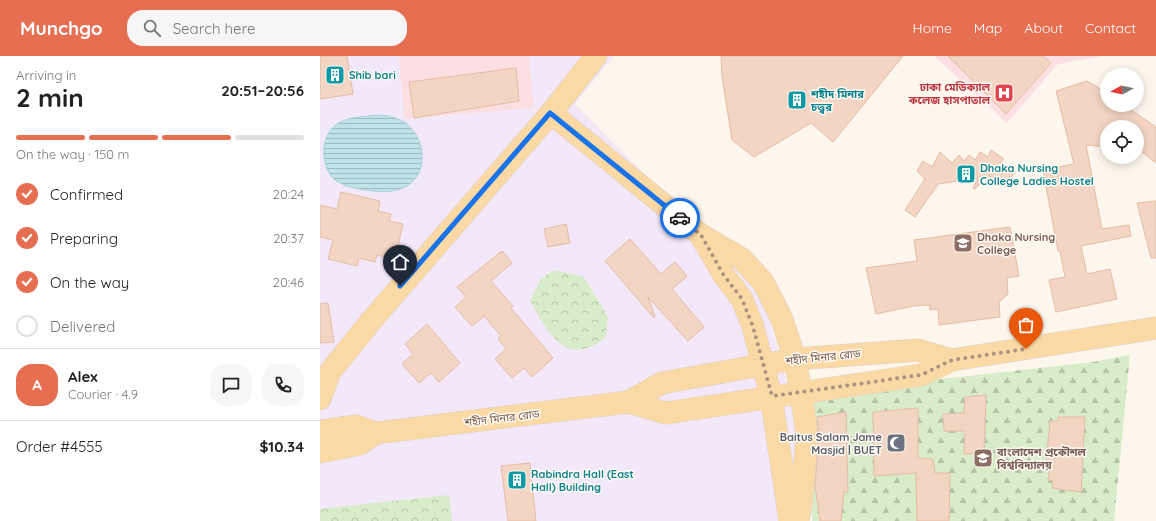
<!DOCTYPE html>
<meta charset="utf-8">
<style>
:root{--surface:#fff;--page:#f6f6f6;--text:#222;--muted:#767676;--line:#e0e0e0;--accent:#e76f51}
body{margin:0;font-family:Quicksand,"Noto Sans Bengali",sans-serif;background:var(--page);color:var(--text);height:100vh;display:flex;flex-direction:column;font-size:15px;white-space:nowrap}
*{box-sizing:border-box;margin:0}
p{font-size:13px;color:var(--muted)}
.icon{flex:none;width:22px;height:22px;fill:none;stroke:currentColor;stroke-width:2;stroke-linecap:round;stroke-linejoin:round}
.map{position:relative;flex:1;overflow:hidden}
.side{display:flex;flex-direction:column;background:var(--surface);width:320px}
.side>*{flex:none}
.needle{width:26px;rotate:262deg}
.controls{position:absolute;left:780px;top:12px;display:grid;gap:8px}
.controls a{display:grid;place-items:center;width:44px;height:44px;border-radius:50%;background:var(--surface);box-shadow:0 2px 10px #0003;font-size:20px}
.pin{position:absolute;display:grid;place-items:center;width:34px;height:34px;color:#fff;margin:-41px -17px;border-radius:50% 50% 50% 0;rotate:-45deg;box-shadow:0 0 4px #0007}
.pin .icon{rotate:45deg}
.courier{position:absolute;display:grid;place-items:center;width:40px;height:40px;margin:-20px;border:3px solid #1a73e8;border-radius:50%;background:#fff;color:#222;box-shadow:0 1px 5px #0007}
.summary em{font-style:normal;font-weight:700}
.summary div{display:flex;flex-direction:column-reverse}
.summary{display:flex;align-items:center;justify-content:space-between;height:68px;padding:0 16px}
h1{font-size:26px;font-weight:700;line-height:30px}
.bar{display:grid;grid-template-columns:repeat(4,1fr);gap:6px 4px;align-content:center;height:48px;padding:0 16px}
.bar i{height:5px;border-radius:3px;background:var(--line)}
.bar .active{background:var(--accent)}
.bar p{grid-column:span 4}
.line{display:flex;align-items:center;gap:10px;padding:0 16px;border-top:1px solid var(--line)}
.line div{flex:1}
.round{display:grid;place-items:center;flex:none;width:42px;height:42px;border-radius:16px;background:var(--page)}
ol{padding:0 16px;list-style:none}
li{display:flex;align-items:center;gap:12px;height:44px}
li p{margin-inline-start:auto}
li .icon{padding:4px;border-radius:50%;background:var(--accent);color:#fff;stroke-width:4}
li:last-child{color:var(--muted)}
li i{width:22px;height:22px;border:2px solid var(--line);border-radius:50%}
header{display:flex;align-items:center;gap:24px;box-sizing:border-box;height:56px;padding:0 20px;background:var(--accent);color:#fff}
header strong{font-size:19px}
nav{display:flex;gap:22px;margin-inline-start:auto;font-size:14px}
.search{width:280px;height:36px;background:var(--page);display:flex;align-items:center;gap:10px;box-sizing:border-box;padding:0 14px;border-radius:16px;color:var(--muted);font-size:15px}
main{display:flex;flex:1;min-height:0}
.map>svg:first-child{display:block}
</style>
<header>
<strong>Munchgo</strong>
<div class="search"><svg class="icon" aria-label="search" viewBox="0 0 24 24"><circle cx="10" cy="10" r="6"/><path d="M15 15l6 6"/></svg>Search here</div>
<nav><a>Home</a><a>Map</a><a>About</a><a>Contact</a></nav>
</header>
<main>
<section class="side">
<div class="summary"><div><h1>2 min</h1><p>Arriving in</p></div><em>20:51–20:56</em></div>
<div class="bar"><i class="active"></i><i class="active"></i><i class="active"></i><i></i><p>On the way · 150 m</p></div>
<ol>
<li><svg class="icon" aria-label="check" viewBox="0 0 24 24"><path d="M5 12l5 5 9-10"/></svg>Confirmed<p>20:24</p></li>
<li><svg class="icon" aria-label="check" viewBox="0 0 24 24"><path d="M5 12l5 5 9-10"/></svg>Preparing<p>20:37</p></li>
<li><svg class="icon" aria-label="check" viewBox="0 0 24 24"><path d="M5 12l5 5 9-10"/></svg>On the way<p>20:46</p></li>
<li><i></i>Delivered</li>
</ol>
<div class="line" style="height:72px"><b class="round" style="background:var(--accent);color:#fff">A</b><div><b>Alex</b><p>Courier · 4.9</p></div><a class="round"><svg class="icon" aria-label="chat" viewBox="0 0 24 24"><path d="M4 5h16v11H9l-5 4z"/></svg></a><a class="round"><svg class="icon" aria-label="phone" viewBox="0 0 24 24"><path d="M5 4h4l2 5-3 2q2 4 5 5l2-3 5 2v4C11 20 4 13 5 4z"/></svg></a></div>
<div class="line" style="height:52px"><div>Order #4555</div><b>$10.34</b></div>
</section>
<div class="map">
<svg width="836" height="465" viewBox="0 0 836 465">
<defs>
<pattern id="forest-firs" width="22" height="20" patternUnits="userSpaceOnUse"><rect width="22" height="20" fill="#d8ecc9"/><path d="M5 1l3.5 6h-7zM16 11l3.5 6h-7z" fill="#b4c2a5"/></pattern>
<pattern id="park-crowns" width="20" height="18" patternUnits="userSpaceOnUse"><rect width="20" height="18" fill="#d8ecc9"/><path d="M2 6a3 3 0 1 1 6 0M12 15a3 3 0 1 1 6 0" fill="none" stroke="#b4c2a5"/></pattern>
<pattern id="water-rules" width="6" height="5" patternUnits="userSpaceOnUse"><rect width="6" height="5" fill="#bfe3e8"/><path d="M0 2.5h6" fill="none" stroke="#a0bbbe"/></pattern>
</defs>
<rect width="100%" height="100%" fill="#fdf6ec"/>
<!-- education -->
<polygon fill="#f3e8fa" points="0,0 294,0 255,48 442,237 472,345 477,382 480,465 0,465"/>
<!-- medical -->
<g fill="#fbdfe3">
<polygon points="79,0 209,0 214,52 84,63"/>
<polygon points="614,0 783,0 738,8 687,67"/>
</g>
<!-- forest -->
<polygon fill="url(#forest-firs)" points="810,299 794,465 492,465 487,338 773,306"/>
<!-- park -->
<g fill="url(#park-crowns)">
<path d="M234,214l30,7 24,40 -2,20c-40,32 -57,-3 -76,-36l11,-22z"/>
<polygon points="129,439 132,465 0,465 0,453"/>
</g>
<!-- water -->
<path fill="url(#water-rules)" stroke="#a5d3da" d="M58,59c12,1 25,3 33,13 15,16 16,46 -4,58 -11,7 -30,6 -42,4 -11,-2 -22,-4 -31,-11 -14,-13 -14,-44 3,-55 12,-8 28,-7 41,-9z"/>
<!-- building -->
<g fill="#f3d5c3" stroke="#e6bba3">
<polygon points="0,0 27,0 33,38 0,43"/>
<polygon points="401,0 583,0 513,86 491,67 434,101 412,84 402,20"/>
<polygon points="628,0 723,0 731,7 686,58"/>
<polygon points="196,12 199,45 94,62 89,26"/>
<polygon points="767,25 787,37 787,49 804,49 836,71 836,107 817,92 817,71 787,71 787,91 766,89 782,173 809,169 811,180 761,190 767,218 790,213 797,243 736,256 729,224 745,221 740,195 738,195 723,114 754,108 736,35"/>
<polygon points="671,94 684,103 681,106 695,117 681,130 670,120 667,121 655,133 653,132 658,122 618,128 595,161 585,154 605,123 597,115 603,105 612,111 620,96 632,107 639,99 644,105 649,99 655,104 660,96 668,101"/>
<polygon points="21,136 60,145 58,155 71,158 69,165 83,168 75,204 57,199 55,206 39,202 37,210 8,203 13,184 0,181 0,149 17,153"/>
<polygon points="836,145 836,202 831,202 817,147"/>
<polygon points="246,168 250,187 228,191 224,173"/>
<polygon points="690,171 699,220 687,222 688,238 679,246 680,261 619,269 618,253 610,254 610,249 593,250 556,258 546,212 597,205 594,184"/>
<polygon points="310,183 341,218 355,206 367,220 352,233 384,271 368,285 328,241 335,261 334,262 285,205"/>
<polygon points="182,195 192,207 171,225 193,250 191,252 233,302 212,321 204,312 192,322 175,303 186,293 178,283 181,280 164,260 152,270 135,251 146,241 137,231"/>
<polygon points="8,247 14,286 0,287 0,248"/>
<polygon points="107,268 140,307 119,326 111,317 99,327 82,308 93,298 85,288"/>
<polygon points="666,339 664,397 644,398 645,375 624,375 623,358 644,357 645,341"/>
<polygon points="598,352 598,402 613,403 615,417 630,417 629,465 597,465 596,417 554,420 553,356"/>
<polygon points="526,356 528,436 524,436 521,465 500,465 495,429 499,381 497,361"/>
<polygon points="738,361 765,361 761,436 732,432 733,425 728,424 731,407 726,407 730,365 738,365"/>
<polygon points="210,407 216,465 188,465 181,410"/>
</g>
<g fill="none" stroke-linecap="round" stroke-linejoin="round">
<!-- major casing -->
<g stroke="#dad1cd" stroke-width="23">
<g id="major">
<polyline points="231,57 381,179 422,203 443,226 461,261 475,303 481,336 487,380 481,448 478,465"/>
<polyline points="381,180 403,218 422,243 433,271 451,340 470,465"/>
<polyline points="0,343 10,316 51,265 231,57 276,0"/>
<polyline points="308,346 346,357 601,319 632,304 836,272"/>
<polyline points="0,375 36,370 56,377 308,346 342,327 475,303 598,294 632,304"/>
<polyline points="0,396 40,388 56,377"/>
</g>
</g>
<!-- major -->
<use href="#major" stroke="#fbd9a5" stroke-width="22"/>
</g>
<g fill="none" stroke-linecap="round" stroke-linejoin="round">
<!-- done -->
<polyline stroke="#a89285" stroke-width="4" stroke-dasharray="0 7.2" points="360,162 381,179 403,218 422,243 433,271 452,340 601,319 632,304 706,293"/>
<!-- route -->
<polyline stroke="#1a73e8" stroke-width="5" points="80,230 230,57 360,162"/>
</g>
<!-- icons -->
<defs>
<g id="building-square" transform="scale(1)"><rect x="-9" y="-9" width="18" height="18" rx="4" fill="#0f9aa8" stroke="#fffaf3"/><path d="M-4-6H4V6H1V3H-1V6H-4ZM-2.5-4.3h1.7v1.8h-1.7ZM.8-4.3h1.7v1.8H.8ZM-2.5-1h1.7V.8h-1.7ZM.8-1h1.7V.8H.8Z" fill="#fff"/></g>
<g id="hospital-square" transform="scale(1)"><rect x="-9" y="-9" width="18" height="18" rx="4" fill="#e0444e" stroke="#fffaf3"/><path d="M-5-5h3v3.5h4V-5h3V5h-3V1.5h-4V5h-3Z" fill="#fff"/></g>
<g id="university-square" transform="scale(1)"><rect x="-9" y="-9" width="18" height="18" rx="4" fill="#8d6e63" stroke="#fffaf3"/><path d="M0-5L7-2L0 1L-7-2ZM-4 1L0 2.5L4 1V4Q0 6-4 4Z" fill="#fff"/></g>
<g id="mosque-square" transform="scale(1)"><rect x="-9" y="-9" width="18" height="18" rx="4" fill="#6b7280" stroke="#fffaf3"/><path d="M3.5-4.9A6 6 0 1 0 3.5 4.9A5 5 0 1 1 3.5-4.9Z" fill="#fff"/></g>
</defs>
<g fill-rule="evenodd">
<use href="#building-square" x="15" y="19"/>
<use href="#hospital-square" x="684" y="37"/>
<use href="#building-square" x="477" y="44"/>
<use href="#building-square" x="646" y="118"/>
<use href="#university-square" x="643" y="187"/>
<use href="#mosque-square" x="576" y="387"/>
<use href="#university-square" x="663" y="402"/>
<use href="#building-square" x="197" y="424"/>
</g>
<g text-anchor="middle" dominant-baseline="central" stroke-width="3" stroke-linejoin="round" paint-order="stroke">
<!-- culture labels -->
<g font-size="11" font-weight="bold" fill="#0d838f" stroke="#fffaf3" text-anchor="start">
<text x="29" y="19">Shib bari</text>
<text x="491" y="38">শহীদ মিনার<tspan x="491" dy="13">চত্ত্বর</tspan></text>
<text x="660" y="112">Dhaka Nursing<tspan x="660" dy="13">College Ladies Hostel</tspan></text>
<text x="211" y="418">Rabindra Hall (East<tspan x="211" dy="13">Hall) Building</tspan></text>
</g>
<!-- health labels -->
<g font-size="11" font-weight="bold" fill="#be3a42" stroke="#fffaf3" text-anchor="end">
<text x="670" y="31">ঢাকা মেডিক্যাল<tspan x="670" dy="13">কলেজ হাসপাতাল</tspan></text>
</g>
<!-- education labels -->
<g font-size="11" font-weight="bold" fill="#785e54" stroke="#fffaf3" text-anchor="start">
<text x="657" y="181">Dhaka Nursing<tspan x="657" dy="13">College</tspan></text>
<text x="677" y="396">বাংলাদেশ প্রকৌশল<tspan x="677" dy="13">বিশ্ববিদ্যালয়</tspan></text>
</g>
<!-- street labels -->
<g font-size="11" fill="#7a5c4d" stroke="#fffaf3">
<text transform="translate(503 301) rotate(-6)">শহীদ মিনার রোড</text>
<text transform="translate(182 362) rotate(-7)">শহীদ মিনার রোড</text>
</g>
<!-- worship labels -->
<g font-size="11" font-weight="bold" fill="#5b616d" stroke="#fffaf3" text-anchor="end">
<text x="562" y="381">Baitus Salam Jame<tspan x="562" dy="13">Masjid | BUET</tspan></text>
</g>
</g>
</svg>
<div class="controls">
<a><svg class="needle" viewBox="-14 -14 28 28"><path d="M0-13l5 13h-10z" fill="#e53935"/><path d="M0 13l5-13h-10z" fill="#767676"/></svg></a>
<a><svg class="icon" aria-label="locate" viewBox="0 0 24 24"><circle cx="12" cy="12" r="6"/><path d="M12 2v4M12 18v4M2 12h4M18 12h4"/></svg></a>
</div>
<div class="pin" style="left:706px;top:293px;background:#ea580c"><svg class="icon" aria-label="bag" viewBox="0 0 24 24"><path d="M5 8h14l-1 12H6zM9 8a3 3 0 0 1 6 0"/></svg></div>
<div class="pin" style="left:80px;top:230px;background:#1f2937"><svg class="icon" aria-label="home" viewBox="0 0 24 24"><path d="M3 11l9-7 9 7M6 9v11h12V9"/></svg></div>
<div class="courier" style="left:360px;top:162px"><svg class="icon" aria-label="car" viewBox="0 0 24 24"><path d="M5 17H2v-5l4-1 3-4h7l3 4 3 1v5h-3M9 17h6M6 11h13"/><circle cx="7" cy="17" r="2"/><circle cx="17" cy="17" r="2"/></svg></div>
</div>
</main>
